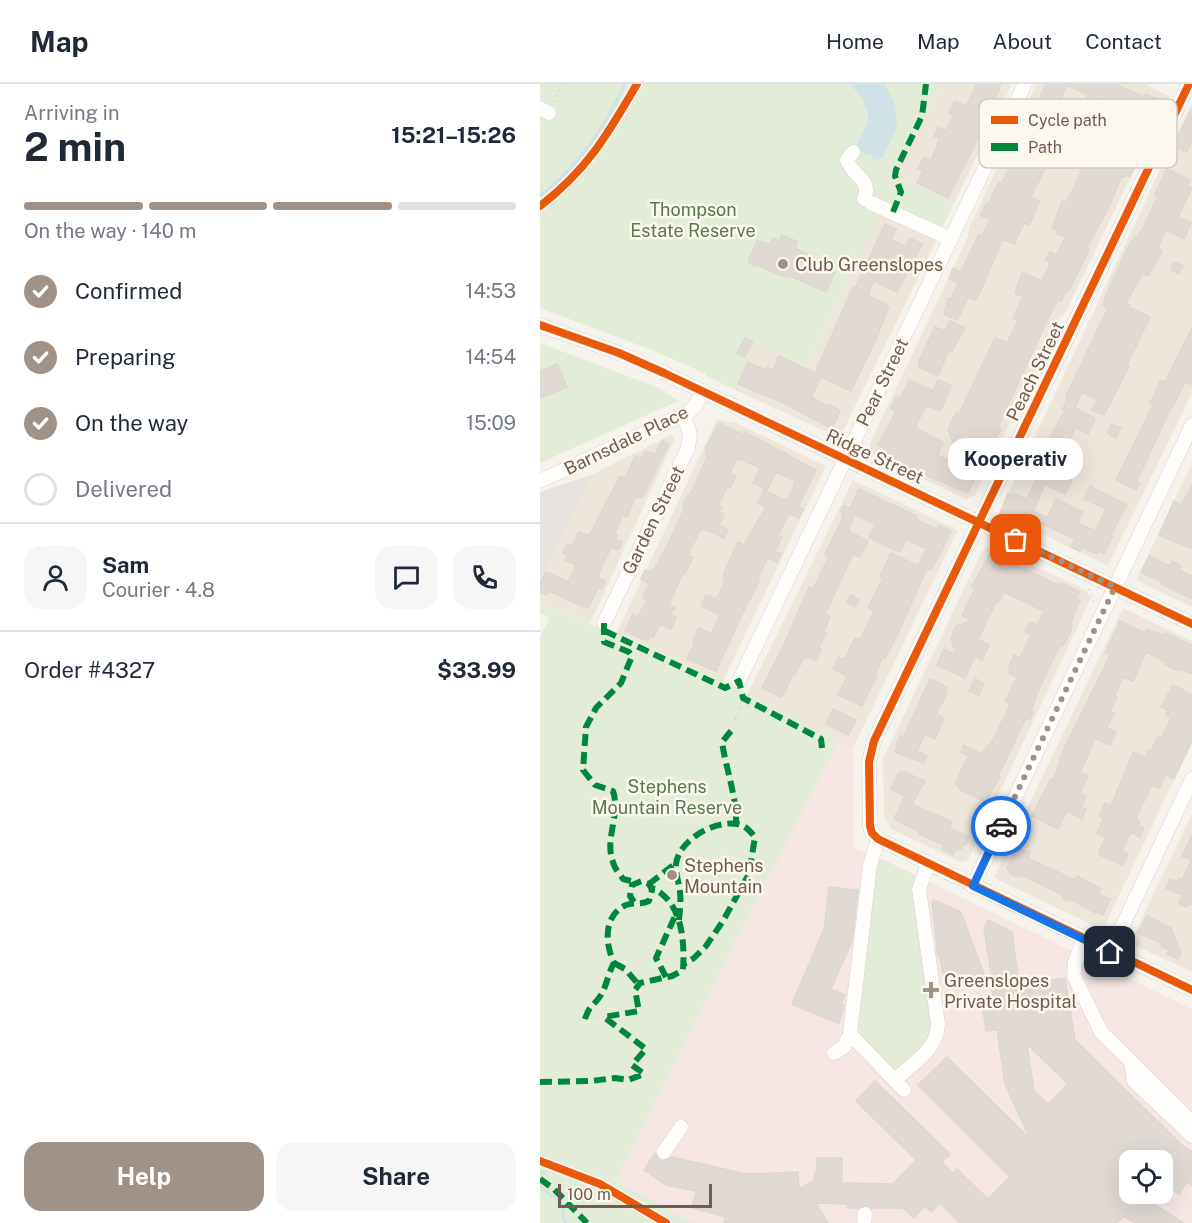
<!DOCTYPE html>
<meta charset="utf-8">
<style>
:root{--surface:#fff;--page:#f6f6f7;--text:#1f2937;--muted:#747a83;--line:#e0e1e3;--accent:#a09287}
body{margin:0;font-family:"Public Sans",sans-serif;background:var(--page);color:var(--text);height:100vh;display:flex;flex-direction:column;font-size:22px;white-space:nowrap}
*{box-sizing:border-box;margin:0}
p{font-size:20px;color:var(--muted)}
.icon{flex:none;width:33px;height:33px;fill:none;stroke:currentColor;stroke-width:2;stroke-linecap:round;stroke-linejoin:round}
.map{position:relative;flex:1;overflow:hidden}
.side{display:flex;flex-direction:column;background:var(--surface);width:540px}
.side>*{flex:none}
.tools{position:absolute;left:579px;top:1066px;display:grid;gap:12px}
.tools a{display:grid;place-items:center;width:54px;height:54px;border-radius:12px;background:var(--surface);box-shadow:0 6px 24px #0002;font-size:30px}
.scale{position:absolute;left:18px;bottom:15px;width:154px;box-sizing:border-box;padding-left:6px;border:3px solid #715d50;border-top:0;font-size:16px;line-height:21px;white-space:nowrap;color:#715d50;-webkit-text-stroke:4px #fdf8ef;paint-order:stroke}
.pin{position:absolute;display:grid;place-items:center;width:51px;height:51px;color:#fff;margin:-26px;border-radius:12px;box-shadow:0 3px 9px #0006}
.courier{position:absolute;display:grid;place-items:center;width:60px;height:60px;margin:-30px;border:4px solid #1a73e8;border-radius:50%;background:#fff;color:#222;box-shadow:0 2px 8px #0007}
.bubble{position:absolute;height:42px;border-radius:18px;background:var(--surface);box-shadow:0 6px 24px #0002;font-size:20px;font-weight:700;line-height:42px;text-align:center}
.head em{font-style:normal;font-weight:700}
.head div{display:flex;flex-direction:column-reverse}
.head{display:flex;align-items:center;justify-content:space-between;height:102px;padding:0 24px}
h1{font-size:39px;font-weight:700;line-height:45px}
.bar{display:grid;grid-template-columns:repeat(4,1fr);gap:9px 6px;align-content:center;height:72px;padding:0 24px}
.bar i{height:8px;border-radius:4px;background:var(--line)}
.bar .active{background:var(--accent)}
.bar p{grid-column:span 4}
.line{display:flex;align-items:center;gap:15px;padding:0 24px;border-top:2px solid var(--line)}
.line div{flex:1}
.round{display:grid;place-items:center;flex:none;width:63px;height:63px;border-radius:18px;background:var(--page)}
ol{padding:0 24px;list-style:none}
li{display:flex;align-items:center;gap:18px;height:66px}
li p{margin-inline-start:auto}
li .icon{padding:6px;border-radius:50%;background:var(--accent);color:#fff;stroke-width:4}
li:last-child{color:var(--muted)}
li i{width:33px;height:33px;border:3px solid var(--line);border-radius:50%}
.action{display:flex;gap:12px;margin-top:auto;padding:12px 24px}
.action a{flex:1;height:69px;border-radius:18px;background:var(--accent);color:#fff;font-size:24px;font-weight:700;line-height:69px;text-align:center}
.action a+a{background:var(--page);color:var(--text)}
header{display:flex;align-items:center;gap:36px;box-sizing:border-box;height:84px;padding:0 30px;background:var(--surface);border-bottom:2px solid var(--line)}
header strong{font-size:28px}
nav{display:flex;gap:33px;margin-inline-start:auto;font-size:21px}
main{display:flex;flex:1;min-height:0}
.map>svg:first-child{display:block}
</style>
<header>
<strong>Map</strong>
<nav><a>Home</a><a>Map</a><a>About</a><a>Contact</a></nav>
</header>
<main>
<section class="side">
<div class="head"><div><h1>2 min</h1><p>Arriving in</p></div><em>15:21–15:26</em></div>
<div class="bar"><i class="active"></i><i class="active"></i><i class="active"></i><i></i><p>On the way · 140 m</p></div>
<ol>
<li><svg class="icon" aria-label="check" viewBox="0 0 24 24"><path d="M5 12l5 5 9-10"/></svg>Confirmed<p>14:53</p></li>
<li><svg class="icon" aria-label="check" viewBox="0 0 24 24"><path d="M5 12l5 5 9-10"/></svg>Preparing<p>14:54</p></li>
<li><svg class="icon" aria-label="check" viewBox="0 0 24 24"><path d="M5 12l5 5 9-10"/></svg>On the way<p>15:09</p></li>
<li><i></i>Delivered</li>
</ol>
<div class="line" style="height:108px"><a class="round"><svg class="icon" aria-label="person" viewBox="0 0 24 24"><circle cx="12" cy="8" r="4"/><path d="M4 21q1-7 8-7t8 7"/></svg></a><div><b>Sam</b><p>Courier · 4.8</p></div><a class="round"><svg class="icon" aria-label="chat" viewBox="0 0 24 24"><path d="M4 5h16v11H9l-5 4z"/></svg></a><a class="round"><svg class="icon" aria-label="phone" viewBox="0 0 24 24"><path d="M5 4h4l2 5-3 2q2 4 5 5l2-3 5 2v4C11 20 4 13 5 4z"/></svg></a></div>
<div class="line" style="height:78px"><div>Order #4327</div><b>$33.99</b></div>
<div class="action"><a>Help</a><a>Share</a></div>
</section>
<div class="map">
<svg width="652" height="1139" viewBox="0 0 652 1139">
<rect width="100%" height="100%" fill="#f6f3ed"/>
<!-- residential -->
<g fill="#eee6db">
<polygon points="401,0 472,0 414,119 357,93"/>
<polygon points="497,0 605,0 629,12 525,230 520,234 435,411 426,415 331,370 330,359 427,155 430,141"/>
<polygon points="650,22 652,23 652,309 568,482 459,429"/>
<polygon points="339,130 396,157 302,349 293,351 193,305 214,257 267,283"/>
<polygon points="177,335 196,339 286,382 183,597 77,548"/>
<polygon points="131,351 135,354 50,540 0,518 0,498 53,390"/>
<polygon points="652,380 652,523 596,496"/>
<polygon points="313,396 418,446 313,664 207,611"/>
<polygon points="450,462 546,506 551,514 428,776 420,778 351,745 344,733 343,675 442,467"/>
<polygon points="583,524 652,557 652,658 565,841 557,843 454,794"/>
<polygon points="652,730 652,888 590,859"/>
</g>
<!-- industrial -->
<polygon fill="#e8e3de" points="53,390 0,498 0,408"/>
<!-- medical -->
<path fill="#f6e7e5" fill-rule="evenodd" d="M299,657l14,7 1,100 28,11 310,150v214h-498l-78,-41 105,-212zM590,1077h32v33h-32z"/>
<!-- green -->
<g fill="#e3ecd9">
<polygon points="0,0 401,0 357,93 414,119 396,157 339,131 267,283 214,258 193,305 166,292 166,290 112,266 0,224"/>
<polygon points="0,259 119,304 138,317 0,379"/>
<polygon points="0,518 50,540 77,548 183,597 299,657 181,886 76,1097 154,1139 0,1139 0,554 9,534 0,529"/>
<polygon points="342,775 378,793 392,944 387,958 357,985 351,983 321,952 318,941 334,795 338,779"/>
</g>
<!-- water -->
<path fill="#d0e2e5" d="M310,0h34l11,20 2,23 -14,30 -9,4 -4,-7 -4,1 -9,-7c1,-8 6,-14 9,-22 7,-15 -6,-31 -16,-42z"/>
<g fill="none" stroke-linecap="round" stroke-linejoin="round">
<!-- stream -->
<g stroke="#d0e2e5" stroke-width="3">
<path d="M0,112c38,-29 65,-69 85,-112"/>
<polyline points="0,1090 12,1084"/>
<polyline points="0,1103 23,1120 23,1133 26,1139"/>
</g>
</g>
<!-- building -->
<g fill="#e1dad4" stroke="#ded7d0" stroke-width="1.5" fill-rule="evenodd">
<polygon points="437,0 461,0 439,52 408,114 377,99 383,86 378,84 384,73 391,76 400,54 394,52 398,43 406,47 414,31 409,29 414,17 426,22"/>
<polygon points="506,0 576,0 604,13 606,10 624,18 615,36 612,35 603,52 589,83 594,85 590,93 585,91 584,93 582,92 568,125 546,165 549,166 529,206 527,206 521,217 518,216 512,226 458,343 461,345 448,371 446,370 428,409 374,386 373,390 362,385 364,379 346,370 348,366 338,361 356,328 351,324 356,313 361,314 369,296 393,307 398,296 412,302 400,327 386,321 375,344 403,358 397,371 422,382 408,345 416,329 419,330 455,254 467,259 478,237 473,234 483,213 475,209 482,188 502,197 511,178 506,176 510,168 517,171 525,153 516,149 517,146 512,144 522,117 526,119 546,78 553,82 559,68 564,71 570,61 575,63 577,59 578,60 589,35 573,27 575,23 557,14 554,21 545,16 548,11 527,1 514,30 526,36 520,49 524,51 518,64 502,56 495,71 507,76 503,83 505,84 491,113 500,117 489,141 484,139 474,160 463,155 438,212 435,216 428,214 417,236 404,230 408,214 411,215 418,200 409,194 413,184 421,188 439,150 442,152 450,136 440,131 446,120 448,121 459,98 462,99 476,71 474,70 478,62 474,60 480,47 484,49"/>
<polygon points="652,24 652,57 647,68 634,62"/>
<polygon points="627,85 650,96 647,102 652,104 638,133 651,139 644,155 626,146 618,164 622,166 617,177 608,192 602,190 586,219 590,221 589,223 610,233 587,281 589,282 564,331 552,326 557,316 542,308 535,324 555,334 548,350 535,344 524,368 529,370 520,390 532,396 525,410 505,400 493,427 507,434 516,415 543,428 538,439 555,447 566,425 544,415 550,402 587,421 571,451 573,452 564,470 558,467 557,470 543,463 540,467 531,463 535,455 516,446 500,439 494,452 485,447 487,443 470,434 468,439 458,434 468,410 472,412 473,409 487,415 496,396 487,392 501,365 503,366 525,326 523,325 528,313 526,312 568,224 563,221 568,207 591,157 593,157 595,153 597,154 604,142 618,112 615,110"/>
<polygon points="345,140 356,145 351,155 366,163 370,154 382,160 357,208 334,197 328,211 349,222 337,253 311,307 281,293 273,309 272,314 289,322 290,320 300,327 292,345 244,319 198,300 208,278 225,286 227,283 233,286 239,272 275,289 313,203 315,204"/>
<polygon points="242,151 258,158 255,164 269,171 267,175 295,188 286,208 248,191 247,194 217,181 216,182 208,178 217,157 230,160 233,154 239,157"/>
<polygon points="634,178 643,182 639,190 631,186"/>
<polygon points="410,237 425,244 412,267 409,266 398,292 379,283 380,280 378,279 395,243 405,247"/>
<polygon points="652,244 652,301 645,297 633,323 632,322 629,328 597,397 600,399 596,406 576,396 613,321 610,319 621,296 625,298"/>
<polygon points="205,254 213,257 205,273 197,269"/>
<polygon points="17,280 27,303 0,314 0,287"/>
<polygon points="179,339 203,351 205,348 276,386 258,423 263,425 259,434 249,430 238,451 242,453 235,467 242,470 237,478 228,474 225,479 217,495 220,496 204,526 176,587 147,575 155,558 153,557 159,544 171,550 180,531 161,522 166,511 177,515 186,495 183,494 185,486 198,458 204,461 226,423 218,419 224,406 247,417 256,397 236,388 227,406 213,399 220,384 197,374 190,389 196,392 190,404 187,403 178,422 182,424 179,428 184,430 179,441 188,446 184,454 161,444 148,471 153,473 145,490 143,489 129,520 135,523 131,530 136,534 131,545 120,540 113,554 110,552 107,557 85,547 93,530 98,533 107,516 103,514 109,500 101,495 105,486 111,488 115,484 128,460 145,423 143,421 146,413 151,409 160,389 167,373 165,372 167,367 165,366"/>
<polygon points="572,340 581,344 576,354 567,349"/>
<polygon points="122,356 129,360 102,414 96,412 87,433 83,431 75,449 77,451 75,455 82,458 78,466 71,463 57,494 65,497 62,505 58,504 49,523 47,522 46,524 9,507 7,511 0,508 0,500 6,488 28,498 36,481 25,476 28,471 23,469 27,460 32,463 39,448 49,452 80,392 85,395 95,372 102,375 105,367 115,371"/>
<polygon points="652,402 652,465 619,451 634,417 641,421"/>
<polygon points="319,405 377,432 375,435 397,445 399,441 411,447 397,477 395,477 391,486 387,484 356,554 345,574 343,573 335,590 337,591 322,622 298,611 307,592 293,585 299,573 304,576 315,554 320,556 334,527 328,524 343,494 340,493 351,469 378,482 386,465 366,455 360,468 329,454 335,440 315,431 308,447 328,457 320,473 313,470 285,530 290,532 284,548 286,549 279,564 281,565 276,577 265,572 255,591 253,590 243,612 240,613 222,604 244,561 269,503 273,505 289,472 285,470 303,433 301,427 304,421 310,424"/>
<polygon points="452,466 476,477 474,480 520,502 521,499 540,508 536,515 540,516 530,541 532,542 528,553 523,562 521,561 516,569 497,609 491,627 493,628 490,635 486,634 458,692 460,693 445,718 419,705 420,703 415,700 428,672 421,668 424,661 442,670 447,661 450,662 471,619 465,617 477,593 469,589 471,586 468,584 474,571 480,574 491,551 485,548 490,538 497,541 504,527 464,508 459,517 457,516 438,555 449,561 442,576 435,572 425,594 397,581 404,565 416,571 411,554 416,542 433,537 422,532 435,504 432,502"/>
<polygon points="609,472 630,482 632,477 641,482 639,486 652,492 652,515 621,500 622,498 601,488"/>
<polygon points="310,511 319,515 315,523 307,519"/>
<polygon points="580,537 605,549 607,545 625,552 626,549 652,561 652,590 640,585 639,587 625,581 626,578 606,568 593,597 583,593 575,611 577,613 570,627 574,629 567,644 576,648 570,661 555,654 540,689 548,692 540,709 546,712 541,723 546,725 542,735 527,727 518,745 492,732 511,695 513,696 521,676 519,676 524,665 564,584 570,570 566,569 567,565"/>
<polygon points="390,595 407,603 405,608 407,609 396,630 404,634 395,655 385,650 377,667 387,672 383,679 355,668 358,663 356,662 360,652 363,654"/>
<polygon points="435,595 444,599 439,611 429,607"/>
<polygon points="633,601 652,611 652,657 634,695 626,691 619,704 612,701 596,734 600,738 598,741 604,744 600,753 591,748 582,767 588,770 583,782 558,770 566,753 557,749 564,734 559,732 565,719 571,722 593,668 605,673 608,666 611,667 618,653 622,653 631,634 626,631 628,626 621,623"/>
<polygon points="293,625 316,636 308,651 286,640"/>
<polygon points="362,687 385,697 372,720 412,738 409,744 429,753 426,761 424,760 421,765 416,765 413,771 405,767 403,765 404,761 379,750 380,748 354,735 365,712 351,705 358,690"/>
<polygon points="652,751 652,821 649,820 647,823 639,820 642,811 626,804 630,795 637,798 639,794 642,796 651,776 642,772"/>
<polygon points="477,763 490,769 488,774 535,796 537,792 561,805 558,810 570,815 563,831 557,828 556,829 531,815 530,817 522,814 523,811 480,790 479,793 471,790 467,784"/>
<polygon points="289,803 318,806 312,857 291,905 305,911 301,920 304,921 299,940 252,920 284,845"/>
<polygon points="394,816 421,828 446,896 429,896 430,899 425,899 418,897 418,891 403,890 400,873 398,873 392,818 394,820"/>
<polygon points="607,832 631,844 641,869 638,875 627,870 629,866 621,862 622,859 598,849"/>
<path d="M448,836l24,12 7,53 46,-7 10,62 108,106 9,6v33l-5,-3 -8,12 -8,-5 -16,16 29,18h-49l-11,-7 -7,7h-157l-20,-20 -9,9 -6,-6 -11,12 -11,-10h-32l-6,-3 -6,3h-12v-4l-31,-1 12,20h-104l2,-6 -34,-9 4,-17 -30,-6 -22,-15 11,-17 3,6 5,2 9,-4 74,17 52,-2 1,17 15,-8 1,-9h2v-14h25v25l51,1 23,-24 -60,-59 19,-20 75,73 -8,8 11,11 4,-4 31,30 22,-22 -92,-92 29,-28 83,82 -25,-55 -8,-54 -11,1 -4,-27 12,-1 -3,-18 2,-1 -9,-55zM487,960l41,40 -20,20 -14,-13zM590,1077h32v33h-32z"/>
</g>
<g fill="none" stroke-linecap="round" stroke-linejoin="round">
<!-- minor casing -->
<g stroke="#d5d0cb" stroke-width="15">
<g id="minor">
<polyline points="649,0 334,657 329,678 330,742 332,749 338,755 652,906"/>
<polyline points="0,24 9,29"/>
<path d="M313,68l-6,8c5,16 26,20 17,39"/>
<polyline points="331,119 411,155"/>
<polyline points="0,241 79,269 124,289 652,540"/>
<polyline points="0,397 149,328 156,321 163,307"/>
<polyline points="64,539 148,364 150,350 143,330"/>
<polyline points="199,597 485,0"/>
<polyline points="433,802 652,341"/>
<polyline points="544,856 535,878 534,892 561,948 652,1038"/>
<polyline points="570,868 652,695"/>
<polyline points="310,950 364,1006"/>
<polyline points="294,969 304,963 310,950 330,781 338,755"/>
<polyline points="591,978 594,997 652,1052"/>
<path d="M355,996c17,-16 43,-31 43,-56l-19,-135 9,-25"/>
<polyline points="124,1068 141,1043"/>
<polyline points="324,1139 325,1130"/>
</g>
</g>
<!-- path -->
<g stroke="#d7d1cd" stroke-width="1.5" stroke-dasharray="1.5 4.5" stroke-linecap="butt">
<polyline points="14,18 23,0"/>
<polyline points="549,505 553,514 553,520"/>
<polyline points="191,647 203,614"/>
<polyline points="39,936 64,933"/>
</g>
<!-- minor -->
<use href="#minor" stroke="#fefdfc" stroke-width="14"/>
<!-- quiet -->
<g stroke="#00873e" stroke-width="6" stroke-dasharray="12 6" stroke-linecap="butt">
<polyline points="353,128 361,108 355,92 356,86 382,32 386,0"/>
<path d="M64,539v19l25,10 3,4 -11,27 -25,25 -10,19 -3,43 12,15 18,6c8,24 -9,48 0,71 1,6 7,12 10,17l12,3"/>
<polyline points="65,547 185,604 199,597 203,614 281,655 282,664"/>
<path d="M191,647l-9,11c4,27 15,56 14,81"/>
<polyline points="109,800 136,779"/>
<path d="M139,836c1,-9 2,-19 1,-28 -1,-9 -5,-20 -4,-28 3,-24 38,-44 61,-40 8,1 13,7 18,13l-6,37 -26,47 -17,25 -12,12 -10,6"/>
<polyline points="74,879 85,885 99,901"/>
<polyline points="126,893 116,874 136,830"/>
<path d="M45,935c4,-14 9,-13 16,-24 6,-10 7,-22 13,-32 -9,-19 -11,-48 12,-58 9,-3 15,0 23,-4l3,-11 -3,-6 -7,-3 -10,4 -2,11 4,6"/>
<path d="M0,998l51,-1 24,-3 13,2 16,-6 -12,-9 14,-16 -42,-32 35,-6 -4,-21 5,-7 32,-7 11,-6c2,-29 -1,-69 -31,-82"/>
<polyline points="0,1095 14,1105 47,1139"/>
</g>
<!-- cycleway casing -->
<g stroke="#fdf8ef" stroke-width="11">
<g id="cycleway">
<polyline points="649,0 334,657 329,678 330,742 332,749 338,755 652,906"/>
<path d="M0,122c48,-37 67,-71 97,-122"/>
<polyline points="0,241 79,269 124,289 652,540"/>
<polyline points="0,1077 60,1100 126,1139"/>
</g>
</g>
<!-- cycleway -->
<use href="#cycleway" stroke="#e8590c" stroke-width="8"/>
</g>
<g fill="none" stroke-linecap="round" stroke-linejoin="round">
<!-- done -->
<polyline stroke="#a09287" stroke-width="6" stroke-dasharray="0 10.8" points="461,742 575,503 476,456"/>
<!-- route -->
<polyline stroke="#1a73e8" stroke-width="8" points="461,742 433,802 570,868"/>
</g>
<!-- markers -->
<g fill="#a09287" stroke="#fdf8ef" stroke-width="2">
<circle cx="243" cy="180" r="6"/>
<circle cx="132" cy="791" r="6"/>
<path d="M388 897h6v6h6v6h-6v6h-6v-6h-6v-6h6z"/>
</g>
<g text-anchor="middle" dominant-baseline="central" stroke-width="5" stroke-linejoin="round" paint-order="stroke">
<!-- park labels -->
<g font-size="18" fill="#587a4c" stroke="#fdf8ef">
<text x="153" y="125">Thompson<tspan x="153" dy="21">Estate Reserve</tspan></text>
<text x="127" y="702">Stephens<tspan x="127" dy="21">Mountain Reserve</tspan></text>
</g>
<!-- poi labels -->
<g font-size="18" fill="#715d50" stroke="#fdf8ef" text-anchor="start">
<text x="255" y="180">Club Greenslopes</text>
<text x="144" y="781">Stephens<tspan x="144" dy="21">Mountain</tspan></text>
<text x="404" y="896">Greenslopes<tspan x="404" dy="21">Private Hospital</tspan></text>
</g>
<!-- street labels -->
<g font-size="18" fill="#715d50" stroke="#fdf8ef">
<text transform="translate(495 287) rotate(-64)">Peach Street</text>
<text transform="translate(342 298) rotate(-64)">Pear Street</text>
<text transform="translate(86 356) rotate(-26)">Barnsdale Place</text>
<text transform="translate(335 372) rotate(25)">Ridge Street</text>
<text transform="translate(113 436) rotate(-64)">Garden Street</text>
</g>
</g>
<!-- legend -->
<rect x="439" y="15" width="198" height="69" rx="9" fill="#fdf8ef" stroke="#d3cabf" stroke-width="1.5"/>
<rect x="451" y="32" width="27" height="8" fill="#e8590c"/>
<rect x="451" y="59" width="27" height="8" fill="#00873e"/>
<g font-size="16" fill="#715d50">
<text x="488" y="42">Cycle path</text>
<text x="488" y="69">Path</text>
</g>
</svg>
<div class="tools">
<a><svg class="icon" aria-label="locate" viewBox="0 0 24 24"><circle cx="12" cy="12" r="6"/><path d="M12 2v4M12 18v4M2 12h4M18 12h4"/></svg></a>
</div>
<div class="scale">100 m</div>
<div class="pin" style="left:476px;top:456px;background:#ea580c"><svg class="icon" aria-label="bag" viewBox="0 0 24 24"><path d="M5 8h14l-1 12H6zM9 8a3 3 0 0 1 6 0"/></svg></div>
<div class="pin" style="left:570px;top:868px;background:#1f2937"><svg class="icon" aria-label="home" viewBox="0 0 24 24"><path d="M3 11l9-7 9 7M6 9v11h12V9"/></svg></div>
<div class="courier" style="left:461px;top:742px"><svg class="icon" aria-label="car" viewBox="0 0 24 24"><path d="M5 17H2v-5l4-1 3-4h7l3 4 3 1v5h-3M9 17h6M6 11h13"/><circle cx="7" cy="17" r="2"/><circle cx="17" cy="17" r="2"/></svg></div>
<div class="bubble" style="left:408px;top:354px;width:135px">Kooperativ</div>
</div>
</main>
